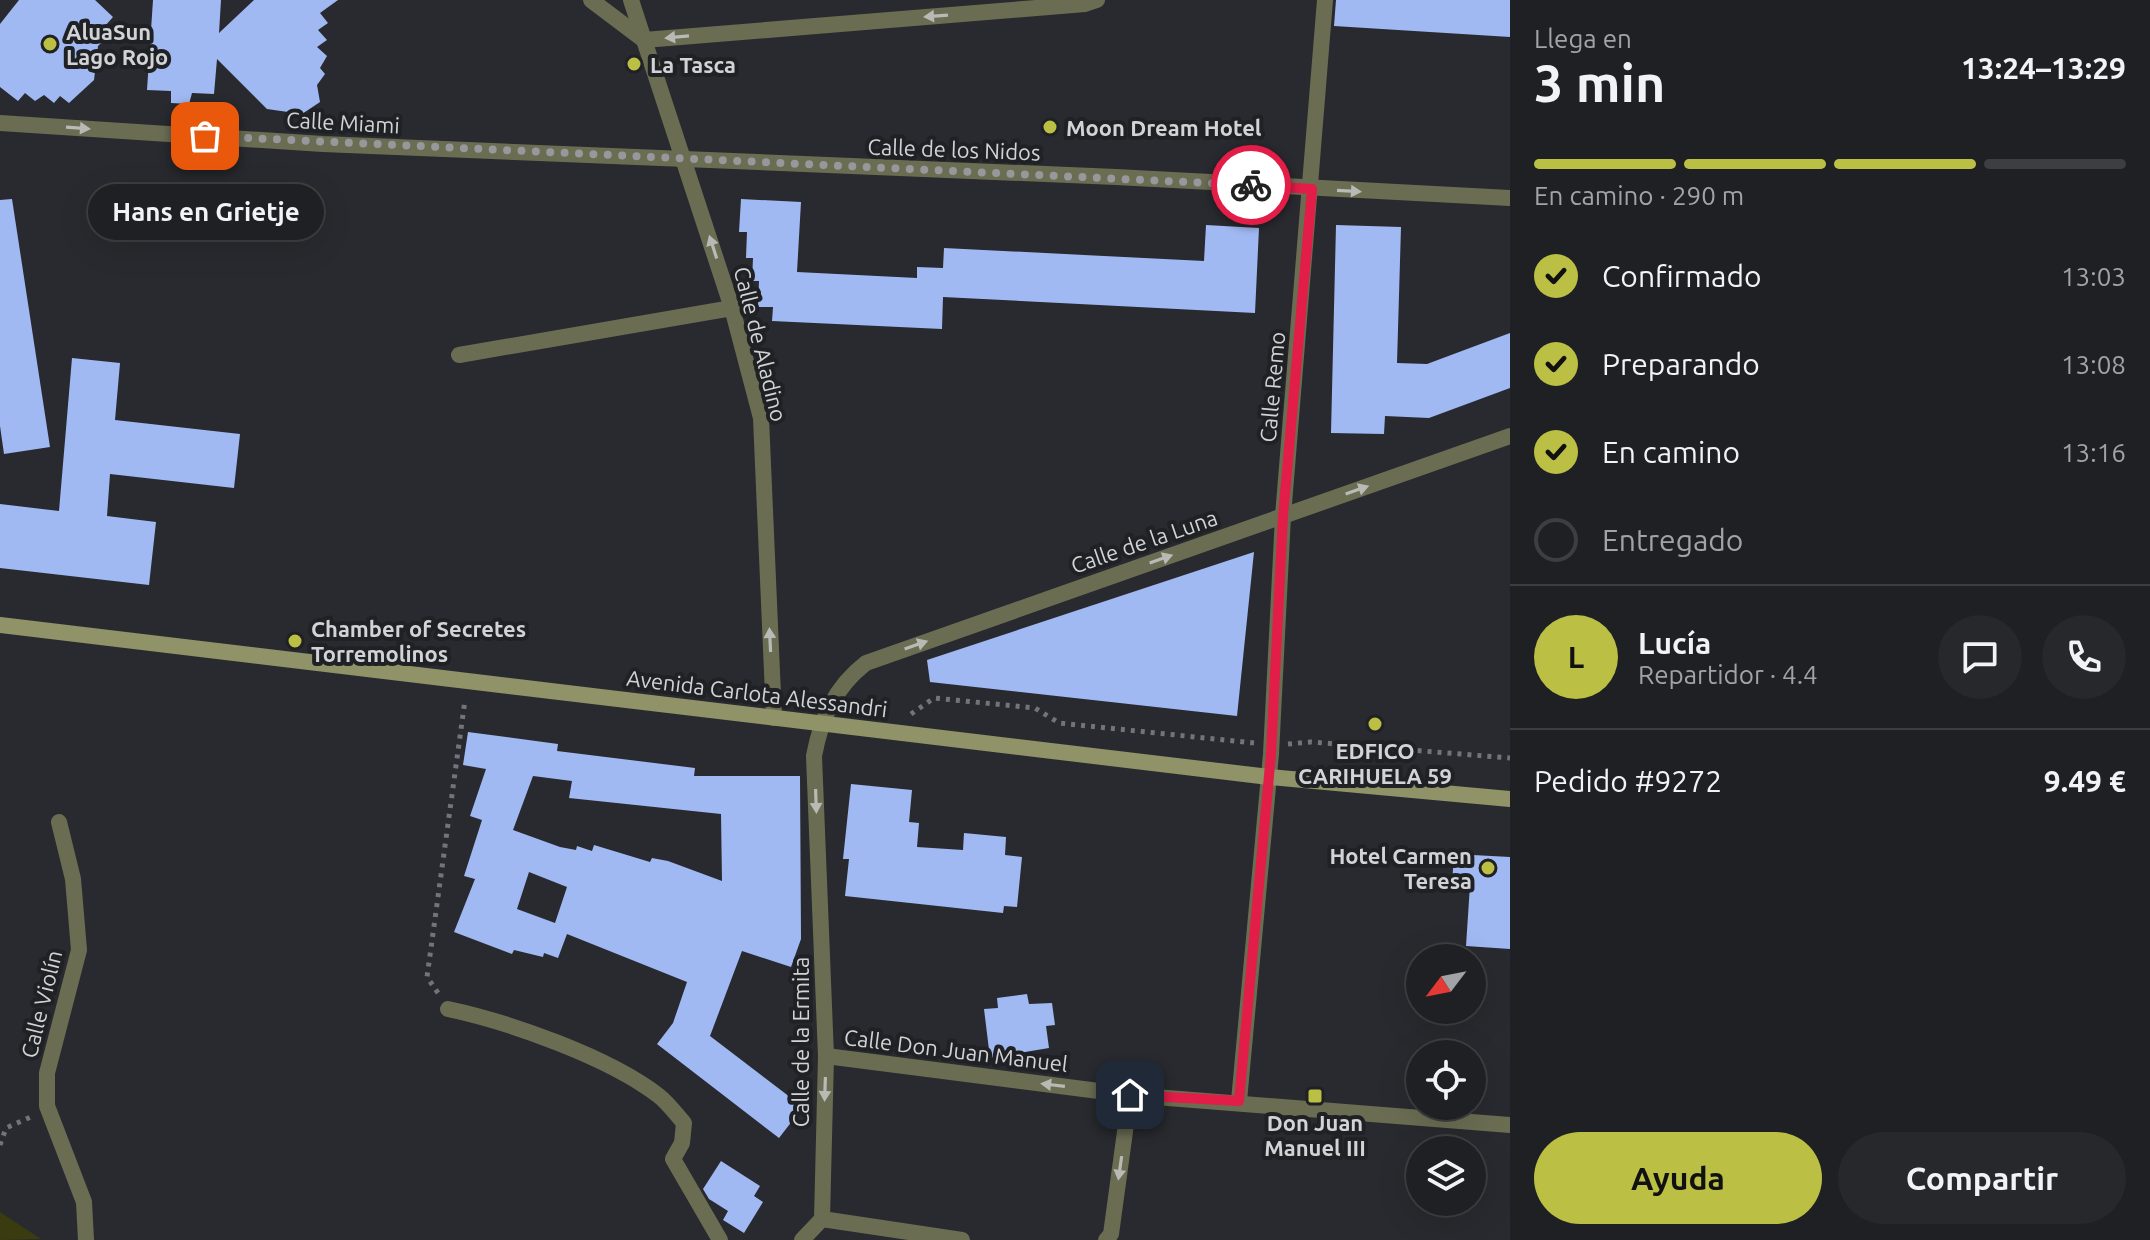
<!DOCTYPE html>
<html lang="es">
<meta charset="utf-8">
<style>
:root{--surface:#1e2023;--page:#26282b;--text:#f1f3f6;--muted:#a1a3a6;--line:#3c3e41;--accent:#bbc044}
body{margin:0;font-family:Ubuntu,sans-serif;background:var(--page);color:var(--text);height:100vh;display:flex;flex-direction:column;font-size:30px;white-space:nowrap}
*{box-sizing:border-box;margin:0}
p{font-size:26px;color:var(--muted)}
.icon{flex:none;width:44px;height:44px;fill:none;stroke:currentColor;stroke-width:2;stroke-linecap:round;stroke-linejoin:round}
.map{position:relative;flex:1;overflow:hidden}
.sheet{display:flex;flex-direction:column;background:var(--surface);width:640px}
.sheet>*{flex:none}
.needle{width:52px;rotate:238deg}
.controls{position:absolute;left:1406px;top:944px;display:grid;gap:16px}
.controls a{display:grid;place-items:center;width:80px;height:80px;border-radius:50%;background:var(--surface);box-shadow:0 8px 32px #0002,0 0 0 2px var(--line);font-size:40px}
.pin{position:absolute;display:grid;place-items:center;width:68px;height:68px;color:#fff;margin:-34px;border-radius:16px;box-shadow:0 4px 12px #0006}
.courier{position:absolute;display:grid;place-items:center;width:80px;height:80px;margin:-40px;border:6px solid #e11d48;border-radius:50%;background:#fff;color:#222;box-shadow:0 2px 10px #0007}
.bubble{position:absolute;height:56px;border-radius:28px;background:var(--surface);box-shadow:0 8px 32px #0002,0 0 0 2px var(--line);font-size:26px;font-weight:700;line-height:56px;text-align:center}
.head em{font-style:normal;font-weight:700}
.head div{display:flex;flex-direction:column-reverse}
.head{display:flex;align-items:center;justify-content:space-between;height:136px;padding:0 24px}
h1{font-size:52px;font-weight:700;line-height:60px}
.bar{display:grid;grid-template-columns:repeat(4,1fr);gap:12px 8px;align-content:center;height:96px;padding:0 24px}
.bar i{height:10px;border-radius:6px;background:var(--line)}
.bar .selected{background:var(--accent)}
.bar p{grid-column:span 4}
.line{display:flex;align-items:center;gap:20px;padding:0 24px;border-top:2px solid var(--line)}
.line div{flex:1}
.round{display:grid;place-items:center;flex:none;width:84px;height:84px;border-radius:42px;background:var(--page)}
ol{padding:0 24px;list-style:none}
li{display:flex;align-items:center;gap:24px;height:88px}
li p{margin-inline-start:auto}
li .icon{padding:8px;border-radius:50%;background:var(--accent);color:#111;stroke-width:4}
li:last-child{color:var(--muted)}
li i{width:44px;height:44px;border:4px solid var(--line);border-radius:50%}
.action{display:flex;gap:16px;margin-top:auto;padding:16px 24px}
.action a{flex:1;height:92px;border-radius:48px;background:var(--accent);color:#111;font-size:32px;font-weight:700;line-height:92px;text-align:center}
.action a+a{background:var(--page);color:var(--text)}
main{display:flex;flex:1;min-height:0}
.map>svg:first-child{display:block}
</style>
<main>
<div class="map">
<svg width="1510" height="1240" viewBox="0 0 1510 1240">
<rect width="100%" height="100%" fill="#282a2f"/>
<!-- green -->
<polygon fill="#3a3c0f" points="0,1212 41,1239 0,1240"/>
<!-- building -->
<g fill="#a1b9f3" fill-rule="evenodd">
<polygon points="19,0 95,0 113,17 105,26 111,33 98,46 94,80 69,103 60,96 54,103 44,95 35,101 25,93 18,101 0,87 0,24"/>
<polygon points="153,0 221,0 219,33 254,0 338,0 320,13 328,23 318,30 327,40 317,47 327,56 320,68 325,74 317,85 320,102 302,114 267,109 217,59 214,94 192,93 189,104 171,103 171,91 147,90"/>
<polygon points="1336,0 1510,0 1510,37 1334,26"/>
<polygon points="12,199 50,447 4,454 0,426 0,200"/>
<polygon points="741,199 801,202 797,272 917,278 917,267 943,268 944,248 1204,261 1206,225 1259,228 1255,313 943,297 942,329 772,321 773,307 758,307 759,281 752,281 753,258 746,258 747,232 739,232"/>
<polygon points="1336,225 1401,227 1397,363 1427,364 1510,333 1510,388 1429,418 1385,416 1384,434 1331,433"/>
<polygon points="72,358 120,363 115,420 240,434 234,488 110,474 107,516 156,522 149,585 0,568 0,504 59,511"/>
<polygon points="1254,552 1237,716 930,682 927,660"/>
<path d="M468,732l90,12 -1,7 138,17 -1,8h106l1,163 -10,28 -49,-16 -32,85 93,71 -24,31 -122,-94 16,-21 14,-41 -120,-48 -9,24 -14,-5 -1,4 -29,-7 -2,4 -58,-22 21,-53 -11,-3 18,-56 -12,-4 16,-47 -23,-4zM533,776l39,5 -3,17 152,16 1,67 -54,-20 -16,-3 -2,4 -56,-17 -2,6 -15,-5 -1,4 -16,-3 -47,-17zM529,872l38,15 -12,36 -38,-14z"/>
<polygon points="851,784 912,790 909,822 919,823 917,847 963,850 964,833 1006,837 1005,855 1022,857 1017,907 1004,906 1003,913 845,896 849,859 843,859"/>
<polygon points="1454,854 1510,857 1510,949 1466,946 1470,885 1452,884"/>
<polygon points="1027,994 1029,1004 1052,1003 1055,1025 1046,1026 1049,1048 990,1058 984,1009 998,1008 997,998"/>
<polygon points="721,1161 760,1186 754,1196 763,1202 744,1233 723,1220 728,1211 709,1199 703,1189"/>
</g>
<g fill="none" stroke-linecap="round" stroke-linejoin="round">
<!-- path -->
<g stroke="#737479" stroke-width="5" stroke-dasharray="4 6" stroke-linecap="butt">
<polyline points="911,714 934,698 1035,708 1059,723 1254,743"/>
<polyline points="1288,744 1311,742 1510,758"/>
<polyline points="438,993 427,977 465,700"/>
<polyline points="0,1145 6,1128 33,1116"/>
</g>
<!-- pedestrian -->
<polyline stroke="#6b6d53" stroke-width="16" points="631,0 644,40"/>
<!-- minor -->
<g stroke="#6b6d53" stroke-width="16">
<polyline points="591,0 644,40"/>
<polyline points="644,40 732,308 761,418 774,718"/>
<polyline points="644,40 1085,4 1097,0"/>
<polyline points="0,123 323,144 1116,177 1510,198"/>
<polyline points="459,355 732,308"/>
<polyline points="59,822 73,879 79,950 47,1073 47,1106 84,1202 86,1240"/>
<path d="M448,1009c61,13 161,48 211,87 9,7 17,18 25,27l-2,20 -9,16 47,81"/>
<polyline points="826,1056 1130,1095 1510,1125"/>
<polyline points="1239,1101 1271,754 1283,516 1325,0"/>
<path d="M822,1219l4,-163 -12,-300c7,-38 21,-69 52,-93l644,-227"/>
<polyline points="822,1219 962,1240"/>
<polyline points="802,1240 822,1219"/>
<polyline points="1106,1240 1111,1234 1130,1095"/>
</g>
<!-- secondary -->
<polyline stroke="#909368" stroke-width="16" points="0,625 1269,777 1510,799"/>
</g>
<!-- one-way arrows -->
<defs><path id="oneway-solid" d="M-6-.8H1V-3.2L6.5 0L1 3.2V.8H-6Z" transform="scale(2)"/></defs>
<g fill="#b8bab5">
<use href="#oneway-solid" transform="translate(936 16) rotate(176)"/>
<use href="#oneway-solid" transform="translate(677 37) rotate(175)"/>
<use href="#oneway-solid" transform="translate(78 128) rotate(4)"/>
<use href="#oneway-solid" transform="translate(1349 191) rotate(3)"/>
<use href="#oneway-solid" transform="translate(713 247) rotate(-108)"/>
<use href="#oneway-solid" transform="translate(1357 490) rotate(-19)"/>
<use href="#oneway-solid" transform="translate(1161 559) rotate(-19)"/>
<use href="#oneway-solid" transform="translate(770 640) rotate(-93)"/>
<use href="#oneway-solid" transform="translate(916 645) rotate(-19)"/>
<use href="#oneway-solid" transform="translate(816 801) rotate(88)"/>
<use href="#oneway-solid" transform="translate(1053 1085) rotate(-173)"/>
<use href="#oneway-solid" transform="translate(825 1089) rotate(92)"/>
<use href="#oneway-solid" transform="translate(1120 1168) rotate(98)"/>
</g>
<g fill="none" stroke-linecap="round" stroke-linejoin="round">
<!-- done -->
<polyline stroke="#96989c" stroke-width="8" stroke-dasharray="0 14.4" points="205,136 1251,185"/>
<!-- route -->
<polyline stroke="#e11d48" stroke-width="10" points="1130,1095 1239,1101 1271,754 1283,516 1312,189 1251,185"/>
</g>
<!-- markers -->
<g fill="#bbc044" stroke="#1f2125" stroke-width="3">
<circle cx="50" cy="44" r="8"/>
<circle cx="634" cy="64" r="8"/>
<circle cx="1050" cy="127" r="8"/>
<circle cx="295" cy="641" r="8"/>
<circle cx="1375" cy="724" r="8"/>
<circle cx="1488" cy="868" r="8"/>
<rect x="1307" y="1088" width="16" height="16" rx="4"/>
</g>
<g text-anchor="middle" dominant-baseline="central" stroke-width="8" stroke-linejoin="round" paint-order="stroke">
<!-- poi labels -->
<g font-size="22" font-weight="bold" fill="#d2d3d6" stroke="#1f2125" text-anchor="start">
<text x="66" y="31">AluaSun<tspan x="66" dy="25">Lago Rojo</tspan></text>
<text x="650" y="64">La Tasca</text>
<text x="1066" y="127">Moon Dream Hotel</text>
<text x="311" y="628">Chamber of Secretes<tspan x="311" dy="25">Torremolinos</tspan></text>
<text x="1375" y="750" text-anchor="middle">EDFICO<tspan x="1375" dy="25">CARIHUELA 59</tspan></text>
<text x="1472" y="855" text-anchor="end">Hotel Carmen<tspan x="1472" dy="25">Teresa</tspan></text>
<text x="1315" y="1122" text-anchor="middle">Don Juan<tspan x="1315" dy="25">Manuel III</tspan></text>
</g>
<!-- street labels -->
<g font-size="22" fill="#d2d3d6" stroke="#1f2125">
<text transform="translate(343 122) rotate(3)">Calle Miami</text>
<text transform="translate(954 149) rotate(2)">Calle de los Nidos</text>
<text transform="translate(761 344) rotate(76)">Calle de Aladino</text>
<text transform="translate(1272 387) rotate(-85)">Calle Remo</text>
<text transform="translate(1144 541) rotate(-19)">Calle de la Luna</text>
<text transform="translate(757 693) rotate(7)">Avenida Carlota Alessandri</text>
<text transform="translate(41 1004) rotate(-76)">Calle Violín</text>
<text transform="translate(800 1042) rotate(-90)">Calle de la Ermita</text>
<text transform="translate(956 1050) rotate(7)">Calle Don Juan Manuel</text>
</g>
</g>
</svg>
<div class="controls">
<a><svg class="needle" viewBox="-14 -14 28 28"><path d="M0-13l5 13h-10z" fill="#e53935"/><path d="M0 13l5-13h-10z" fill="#a1a3a6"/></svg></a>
<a><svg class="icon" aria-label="locate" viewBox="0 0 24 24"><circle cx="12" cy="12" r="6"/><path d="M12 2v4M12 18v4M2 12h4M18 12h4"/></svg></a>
<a><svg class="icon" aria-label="layers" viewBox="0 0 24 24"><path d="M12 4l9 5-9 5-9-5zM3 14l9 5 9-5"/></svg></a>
</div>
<div class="pin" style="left:205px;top:136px;background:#ea580c"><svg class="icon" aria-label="bag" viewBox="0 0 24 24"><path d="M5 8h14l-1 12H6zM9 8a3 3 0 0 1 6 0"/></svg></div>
<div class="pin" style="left:1130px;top:1095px;background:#1f2937"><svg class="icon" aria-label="home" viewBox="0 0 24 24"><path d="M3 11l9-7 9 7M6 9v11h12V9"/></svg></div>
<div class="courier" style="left:1251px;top:185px"><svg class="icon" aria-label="bike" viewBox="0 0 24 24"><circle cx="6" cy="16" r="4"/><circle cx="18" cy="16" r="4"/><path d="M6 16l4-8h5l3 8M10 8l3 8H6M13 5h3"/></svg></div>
<div class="bubble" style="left:88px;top:184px;width:236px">Hans en Grietje</div>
</div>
<section class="sheet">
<div class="head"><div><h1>3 min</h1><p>Llega en</p></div><em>13:24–13:29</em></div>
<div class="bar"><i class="selected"></i><i class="selected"></i><i class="selected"></i><i></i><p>En camino · 290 m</p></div>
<ol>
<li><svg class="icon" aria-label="check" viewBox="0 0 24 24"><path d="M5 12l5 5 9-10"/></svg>Confirmado<p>13:03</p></li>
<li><svg class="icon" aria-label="check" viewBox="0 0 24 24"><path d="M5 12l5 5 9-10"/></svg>Preparando<p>13:08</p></li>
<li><svg class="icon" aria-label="check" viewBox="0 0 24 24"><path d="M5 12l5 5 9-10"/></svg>En camino<p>13:16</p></li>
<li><i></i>Entregado</li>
</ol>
<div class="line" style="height:144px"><b class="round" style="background:var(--accent);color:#111">L</b><div><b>Lucía</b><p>Repartidor · 4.4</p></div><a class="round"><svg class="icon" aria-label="chat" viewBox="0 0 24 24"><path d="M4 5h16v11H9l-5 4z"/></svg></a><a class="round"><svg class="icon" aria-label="phone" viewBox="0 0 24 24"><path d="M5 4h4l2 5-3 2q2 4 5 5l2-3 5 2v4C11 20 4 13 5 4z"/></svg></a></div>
<div class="line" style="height:104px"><div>Pedido #9272</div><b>9.49 €</b></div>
<div class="action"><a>Ayuda</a><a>Compartir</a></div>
</section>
</main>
